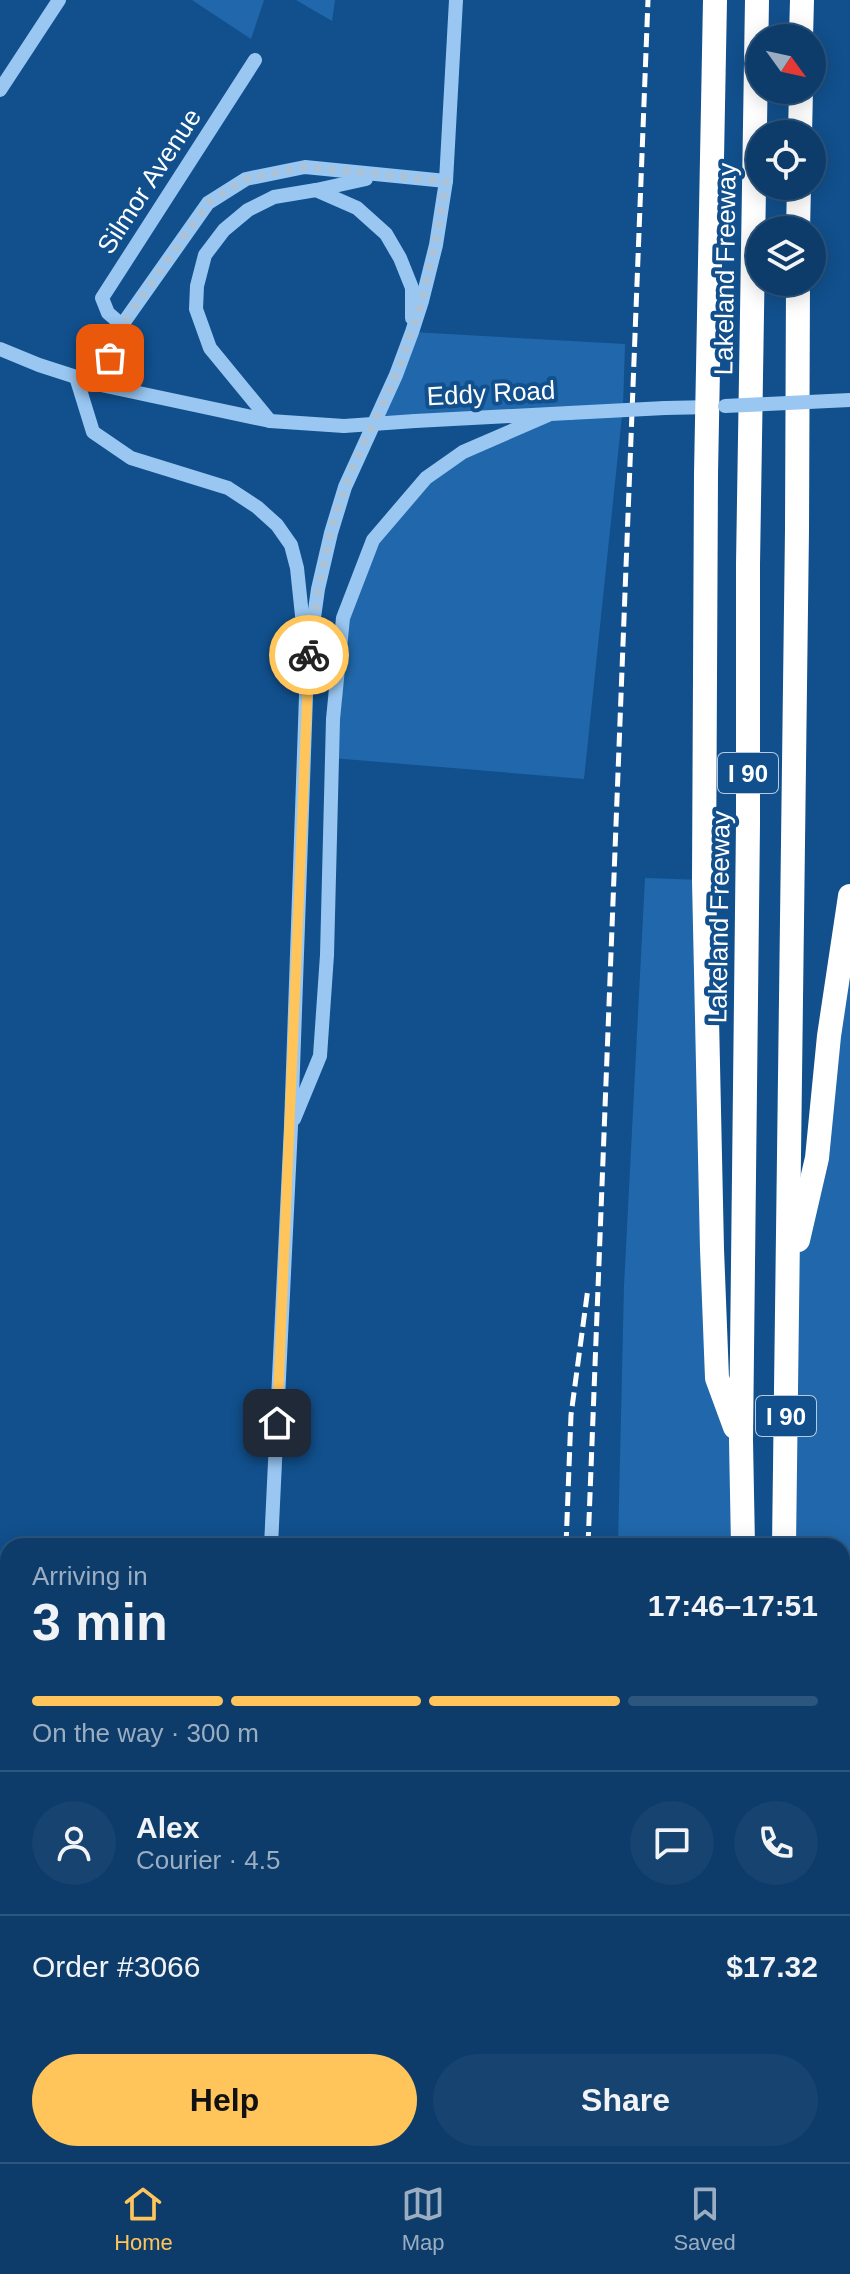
<!DOCTYPE html>
<meta charset="utf-8">
<style>
:root{--surface:#0d3c6a;--page:#164370;--text:#f1f3f6;--muted:#9aadc1;--line:#2d567e;--accent:#ffc45a}
body{margin:0;font-family:Helvetica,sans-serif;background:var(--page);color:var(--text);height:100vh;display:flex;flex-direction:column;font-size:30px;white-space:nowrap}
*{box-sizing:border-box;margin:0}
p{font-size:26px;color:var(--muted)}
.icon{flex:none;width:44px;height:44px;fill:none;stroke:currentColor;stroke-width:2;stroke-linecap:round;stroke-linejoin:round}
.map{position:relative;flex:1;overflow:hidden}
.sheet{position:absolute;left:0px;top:1538px;width:850px;height:624px;display:flex;flex-direction:column;background:var(--surface);border-radius:24px 24px 0 0;box-shadow:0 4px 20px #0003,0 0 0 2px var(--line)}
.sheet>*{flex:none}
.needle{width:52px;rotate:123deg}
.tools{position:absolute;left:746px;top:24px;display:grid;gap:16px}
.tools a{display:grid;place-items:center;width:80px;height:80px;border-radius:50%;background:var(--surface);box-shadow:0 4px 20px #0003,0 0 0 2px var(--line);font-size:40px}
.pin{position:absolute;display:grid;place-items:center;width:68px;height:68px;color:#fff;margin:-34px;border-radius:16px;box-shadow:0 4px 12px #0006}
.courier{position:absolute;display:grid;place-items:center;width:80px;height:80px;margin:-40px;border:6px solid #ffc45a;border-radius:50%;background:#fff;color:#222;box-shadow:0 2px 10px #0007}
.head em{font-style:normal;font-weight:700}
.head div{display:flex;flex-direction:column-reverse}
.head{display:flex;align-items:center;justify-content:space-between;height:136px;padding:0 32px}
h1{font-size:52px;font-weight:700;line-height:60px}
.bar{display:grid;grid-template-columns:repeat(4,1fr);gap:12px 8px;align-content:center;height:96px;padding:0 32px}
.bar i{height:10px;border-radius:6px;background:var(--line)}
.bar .selected{background:var(--accent)}
.bar p{grid-column:span 4}
.line{display:flex;align-items:center;gap:20px;padding:0 32px;border-top:2px solid var(--line)}
.line div{flex:1}
.round{display:grid;place-items:center;flex:none;width:84px;height:84px;border-radius:42px;background:var(--page)}
.button{display:flex;gap:16px;margin-top:auto;padding:16px 32px}
.button a{flex:1;height:92px;border-radius:48px;background:var(--accent);color:#111;font-size:32px;font-weight:700;line-height:92px;text-align:center}
.button a+a{background:var(--page);color:var(--text)}
.dock{display:flex;justify-content:space-around;align-items:center;height:112px;border-top:2px solid var(--line);background:var(--surface);font-size:22px;color:var(--muted)}
.dock a{display:grid;justify-items:center;gap:4px}
.dock .selected{color:var(--accent)}
.map>svg:first-child{display:block}
</style>
<div class="map">
<svg width="850" height="2162" viewBox="0 0 850 2162">
<rect width="100%" height="100%" fill="#11508d"/>
<!-- green -->
<g fill="#2068ab">
<polygon points="192,0 264,0 251,39"/>
<polygon points="296,0 335,0 332,21"/>
<polygon points="412,332 625,344 623,406 584,779 332,758 343,618 373,540 426,478 545,416 373,424"/>
<polygon points="645,878 704,880 717,1378 741,1440 743,1546 618,1546 624,1286"/>
<polygon points="850,896 850,2024 842,1990 842,1546 784,1546 788,1286"/>
</g>
<g fill="none" stroke-linecap="round" stroke-linejoin="round">
<!-- minor -->
<g stroke="#99c7f2" stroke-width="14">
<polyline points="0,90 59,0"/>
<polyline points="316,190 366,179"/>
<polyline points="122,325 108,313 102,298 255,60"/>
<polyline points="0,349 39,365 101,385 270,421 344,426"/>
<polyline points="76,377 93,432 131,458 228,488 257,507 277,525 291,545 297,568 305,644"/>
<polyline points="101,385 122,325 208,203 246,179 305,167 446,181"/>
<polyline points="665,408 712,407"/>
<polyline points="270,421 210,348 196,309 197,286 205,255 224,230 248,210 274,197 316,190 357,208 386,234 400,258 412,288 412,318"/>
<polyline points="415,421 569,413"/>
<polyline points="294,1119 320,1056 327,955 333,719 343,618 373,540 426,478 463,452 548,415"/>
<polyline points="271,1546 291,1126 307,667 318,589 331,533 345,487 396,375 412,332 422,301 436,245 446,181 456,0"/>
<polyline points="248,2162 248,2154"/>
</g>
<!-- highway -->
<g stroke="#fff" stroke-width="24">
<polyline points="715,0 706,474 704,880 712,1249 717,1378 735,1427"/>
<polyline points="801,38 802,0"/>
<polyline points="800,134 801,90"/>
<polyline points="798,230 799,186"/>
<polyline points="798,1240 817,1158 829,1036 850,896"/>
<polyline points="743,1546 741,1440 748,823 748,564 757,0"/>
<polyline points="784,1546 797,530 798,282"/>
<polyline points="842,1990 850,2024"/>
<polyline points="835,2154 837,2162"/>
</g>
<!-- rail -->
<g stroke="#fff" stroke-width="5" stroke-dasharray="14 6" stroke-linecap="butt">
<polyline points="566,1546 571,1415 588,1288"/>
<polyline points="588,1546 648,0"/>
<polyline points="517,2154 518,2162"/>
<polyline points="487,2162 488,2154"/>
<polyline points="564,2162 564,2154"/>
</g>
<!-- minor-bridge -->
<g stroke="#99c7f2" stroke-width="14">
<polyline points="725,406 850,400"/>
<polyline points="569,413 665,408"/>
<polyline points="344,426 415,421"/>
</g>
</g>
<g fill="none" stroke-linecap="round" stroke-linejoin="round">
<!-- done -->
<path stroke="#acc2d7" stroke-width="8" stroke-dasharray="0 14.4" d="M110,358l12,-33 86,-122 38,-24 59,-12 141,14c-10,67 -23,127 -48,189 -16,40 -38,77 -53,118 -20,54 -28,110 -36,167"/>
<!-- route -->
<polyline stroke="#ffc45a" stroke-width="10" points="277,1423 309,655"/>
</g>
<g text-anchor="middle" dominant-baseline="central" stroke-width="8" stroke-linejoin="round" paint-order="stroke">
<!-- shield labels -->
<g fill="#11508d" stroke="#b8cadd" stroke-width="2">
<rect x="718" y="753" width="60" height="40" rx="6"/>
<rect x="756" y="1396" width="60" height="40" rx="6"/>
</g>
<g font-size="24" font-weight="bold" fill="#fff">
<text x="748" y="773">I 90</text>
<text x="786" y="1416">I 90</text>
</g>
<!-- street labels -->
<g font-size="26" fill="#fff" stroke="#11508d">
<text transform="translate(149 181) rotate(-57)">Silmor Avenue</text>
<text transform="translate(725 269) rotate(-89)">Lakeland Freeway</text>
<text transform="translate(491 393) rotate(-3)">Eddy Road</text>
<text transform="translate(719 917) rotate(-89)">Lakeland Freeway</text>
</g>
</g>
</svg>
<div class="tools">
<a><svg class="needle" viewBox="-14 -14 28 28"><path d="M0-13l5 13h-10z" fill="#e53935"/><path d="M0 13l5-13h-10z" fill="#9aadc1"/></svg></a>
<a><svg class="icon" aria-label="locate" viewBox="0 0 24 24"><circle cx="12" cy="12" r="6"/><path d="M12 2v4M12 18v4M2 12h4M18 12h4"/></svg></a>
<a><svg class="icon" aria-label="layers" viewBox="0 0 24 24"><path d="M12 4l9 5-9 5-9-5zM3 14l9 5 9-5"/></svg></a>
</div>
<div class="pin" style="left:110px;top:358px;background:#ea580c"><svg class="icon" aria-label="bag" viewBox="0 0 24 24"><path d="M5 8h14l-1 12H6zM9 8a3 3 0 0 1 6 0"/></svg></div>
<div class="pin" style="left:277px;top:1423px;background:#1f2937"><svg class="icon" aria-label="home" viewBox="0 0 24 24"><path d="M3 11l9-7 9 7M6 9v11h12V9"/></svg></div>
<div class="courier" style="left:309px;top:655px"><svg class="icon" aria-label="bike" viewBox="0 0 24 24"><circle cx="6" cy="16" r="4"/><circle cx="18" cy="16" r="4"/><path d="M6 16l4-8h5l3 8M10 8l3 8H6M13 5h3"/></svg></div>
<section class="sheet">
<div class="head"><div><h1>3 min</h1><p>Arriving in</p></div><em>17:46–17:51</em></div>
<div class="bar"><i class="selected"></i><i class="selected"></i><i class="selected"></i><i></i><p>On the way · 300 m</p></div>
<div class="line" style="height:144px"><a class="round"><svg class="icon" aria-label="person" viewBox="0 0 24 24"><circle cx="12" cy="8" r="4"/><path d="M4 21q1-7 8-7t8 7"/></svg></a><div><b>Alex</b><p>Courier · 4.5</p></div><a class="round"><svg class="icon" aria-label="chat" viewBox="0 0 24 24"><path d="M4 5h16v11H9l-5 4z"/></svg></a><a class="round"><svg class="icon" aria-label="phone" viewBox="0 0 24 24"><path d="M5 4h4l2 5-3 2q2 4 5 5l2-3 5 2v4C11 20 4 13 5 4z"/></svg></a></div>
<div class="line" style="height:104px"><div>Order #3066</div><b>$17.32</b></div>
<div class="button"><a>Help</a><a>Share</a></div>
</section>
</div>
<nav class="dock">
<a class="selected"><svg class="icon" aria-label="home" viewBox="0 0 24 24"><path d="M3 11l9-7 9 7M6 9v11h12V9"/></svg>Home</a>
<a><svg class="icon" aria-label="map" viewBox="0 0 24 24"><path d="M3 6l6-2 6 2 6-2v14l-6 2-6-2-6 2zM9 4v14M15 6v14"/></svg>Map</a>
<a><svg class="icon" aria-label="saved" viewBox="0 0 24 24"><path d="M7 4h10v16l-5-4-5 4z"/></svg>Saved</a>
</nav>
